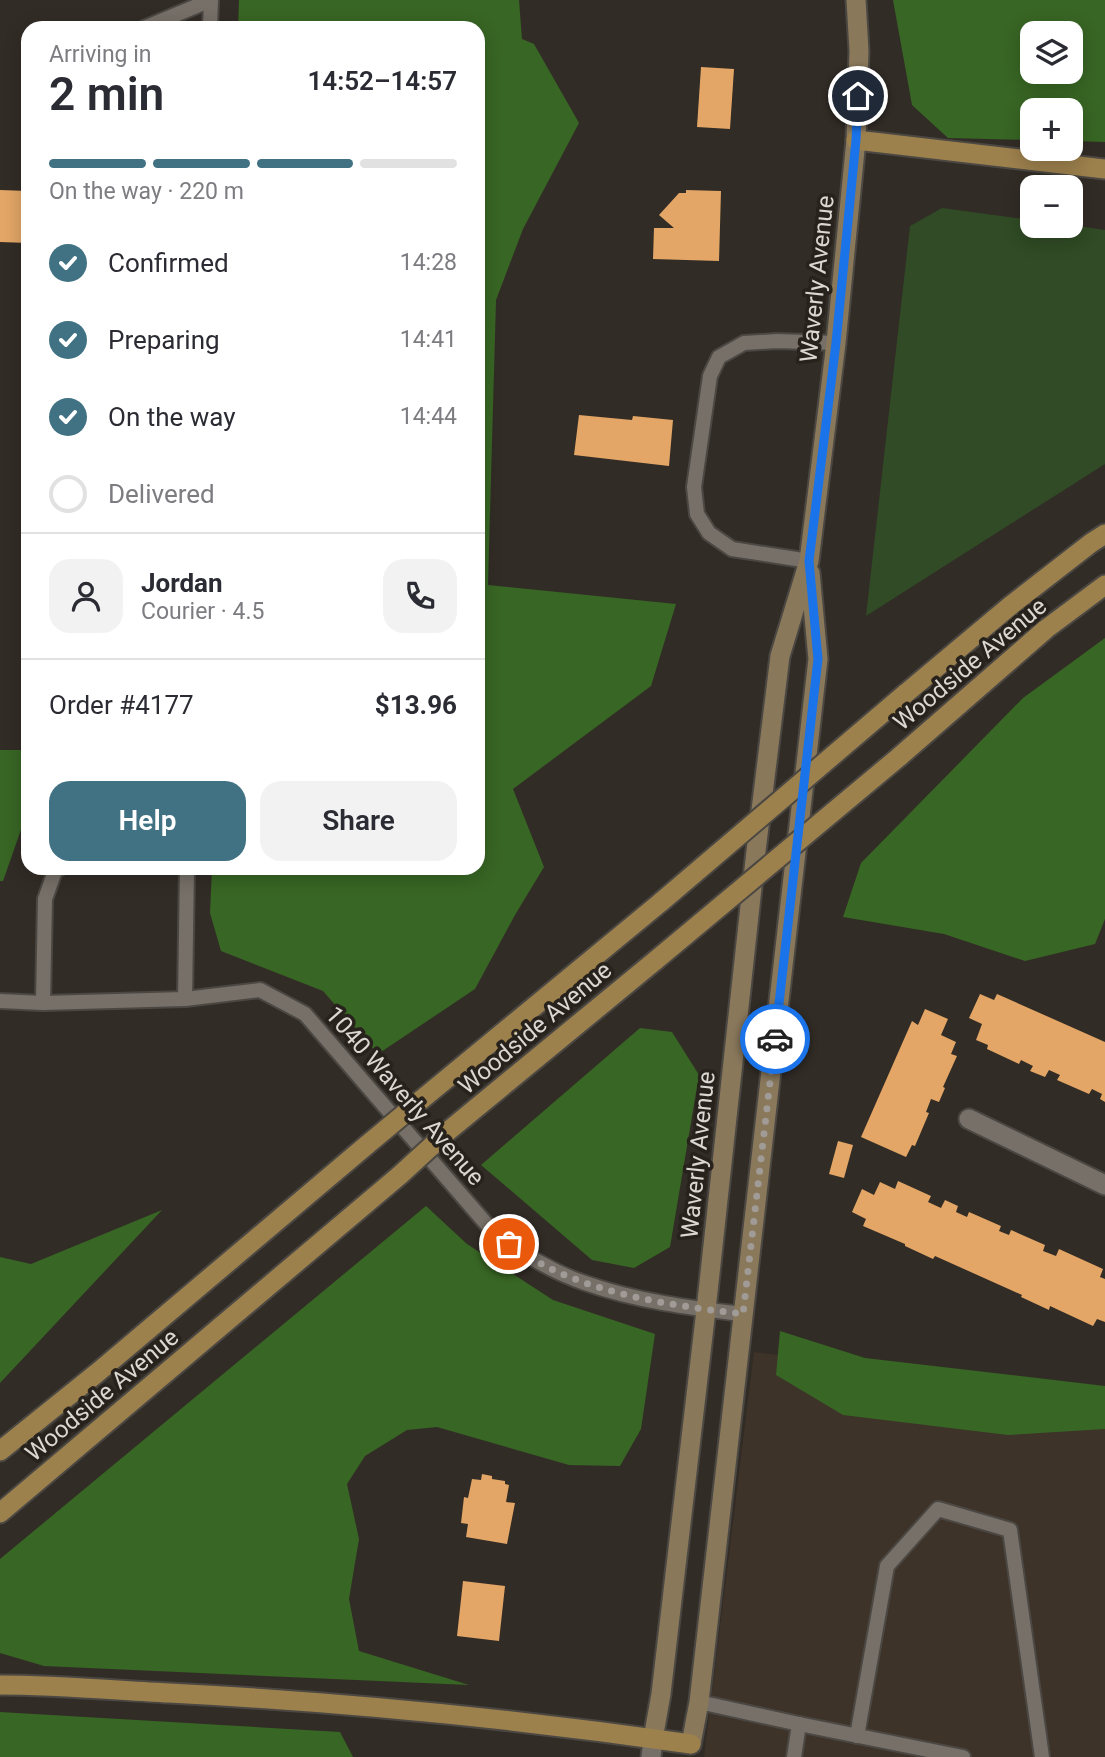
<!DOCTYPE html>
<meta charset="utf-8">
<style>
:root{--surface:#fff;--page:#f2f2f3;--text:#2b2b33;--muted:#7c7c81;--line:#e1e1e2;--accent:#407283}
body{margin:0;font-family:Roboto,sans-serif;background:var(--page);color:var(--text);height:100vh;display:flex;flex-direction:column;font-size:26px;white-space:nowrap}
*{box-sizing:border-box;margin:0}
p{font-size:23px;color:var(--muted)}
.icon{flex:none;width:38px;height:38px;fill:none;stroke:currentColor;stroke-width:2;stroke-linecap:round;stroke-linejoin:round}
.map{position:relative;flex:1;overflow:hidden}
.panel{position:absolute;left:21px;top:21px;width:464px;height:854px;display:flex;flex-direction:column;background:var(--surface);border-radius:21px;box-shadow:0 4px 18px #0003}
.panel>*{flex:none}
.buttons{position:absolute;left:1020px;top:21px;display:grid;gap:14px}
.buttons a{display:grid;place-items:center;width:63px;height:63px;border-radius:14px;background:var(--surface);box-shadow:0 4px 18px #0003;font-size:35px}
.pin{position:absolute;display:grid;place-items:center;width:60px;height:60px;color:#fff;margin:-30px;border:4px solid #fff;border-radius:50%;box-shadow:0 2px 7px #0007}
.courier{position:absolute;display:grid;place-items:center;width:70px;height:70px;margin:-35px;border:5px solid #1a73e8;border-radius:50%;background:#fff;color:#222;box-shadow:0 2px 9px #0007}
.headline em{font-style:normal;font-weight:600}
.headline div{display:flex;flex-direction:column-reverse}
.headline{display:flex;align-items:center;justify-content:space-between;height:119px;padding:0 28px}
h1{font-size:46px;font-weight:600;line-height:52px}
.bar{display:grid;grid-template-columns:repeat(4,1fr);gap:10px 7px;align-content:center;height:84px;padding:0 28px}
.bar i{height:9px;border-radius:5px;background:var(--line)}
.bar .selected{background:var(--accent)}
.bar p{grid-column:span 4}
.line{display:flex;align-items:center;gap:18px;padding:0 28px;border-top:2px solid var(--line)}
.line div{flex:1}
.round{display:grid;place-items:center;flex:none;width:74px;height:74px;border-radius:21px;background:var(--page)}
ol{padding:0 28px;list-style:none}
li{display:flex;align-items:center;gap:21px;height:77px}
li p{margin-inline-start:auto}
li .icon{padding:7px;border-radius:50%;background:var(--accent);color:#fff;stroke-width:4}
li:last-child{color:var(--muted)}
li i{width:38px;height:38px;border:4px solid var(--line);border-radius:50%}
.primary-button{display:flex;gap:14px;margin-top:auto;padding:14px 28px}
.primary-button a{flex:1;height:80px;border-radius:21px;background:var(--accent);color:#fff;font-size:28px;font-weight:600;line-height:80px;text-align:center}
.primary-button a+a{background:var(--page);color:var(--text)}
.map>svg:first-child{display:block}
</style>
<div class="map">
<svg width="1105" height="1757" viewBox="0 0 1105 1757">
<rect width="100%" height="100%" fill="#322c26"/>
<!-- built -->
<polygon fill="#3d3328" points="754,1352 1105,1392 1105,1757 704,1757"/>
<!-- green -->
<polygon fill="#304b25" points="942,208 1032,220 1032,226 1071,225 1105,230 1105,464 866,616 910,226"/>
<!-- forest -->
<g fill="#386624" fill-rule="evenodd">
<polygon points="239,0 519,0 522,39 534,44 579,123 523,229 496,300 488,585 676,604 651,686 513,789 544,867 515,915 475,989 378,1054 323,991 221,951 210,913 212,868 478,868 478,28 238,28"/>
<path d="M893,0h212v142l-34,-1v-31h-39v30l-84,-2 -36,-33zM1032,33h39v39h-39z"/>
<polygon points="1105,638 1105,919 1095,944 1025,961 944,934 843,917 861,863 1023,698"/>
<polygon points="0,750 28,750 28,823 23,824 3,881 0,881"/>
<polygon points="640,1028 672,1032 699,1075 670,1247 634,1268 592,1260 481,1165"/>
<polygon points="426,1206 467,1244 553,1300 655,1334 641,1429 620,1466 569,1465 437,1427 407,1430 365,1456 347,1484 359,1539 349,1599 359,1651 469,1685 44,1666 0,1653 0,1559"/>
<polygon points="162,1210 0,1383 0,1257 31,1264"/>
<polygon points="780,1331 865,1358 1105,1386 1105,1429 1008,1435 843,1415 776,1375"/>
<polygon points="0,1712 340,1732 353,1757 0,1757"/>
</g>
<!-- building -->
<g fill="#e3a666">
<polygon points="701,67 734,69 730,129 697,127"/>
<polygon points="0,190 28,191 28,243 0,242"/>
<polygon points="686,190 721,191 719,261 653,259 654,228 674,228 659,215 679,193 686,193"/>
<polygon points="579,415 632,420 633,416 673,420 669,466 574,455"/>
<polygon points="980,994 994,1000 997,994 1105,1042 1105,1102 1100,1099 1102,1094 1092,1089 1089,1094 1057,1080 1060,1075 1049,1070 1045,1077 1030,1071 1033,1066 1021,1060 1019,1064 987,1049 988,1045 976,1040 982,1024 969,1018"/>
<polygon points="925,1009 948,1019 941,1035 956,1042 951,1054 957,1056 943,1087 945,1088 939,1102 931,1099 926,1112 929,1113 915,1146 912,1145 906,1157 861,1137 912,1021 918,1025"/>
<polygon points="838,1141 853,1145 844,1178 829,1174"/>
<polygon points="898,1181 931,1196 928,1202 941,1208 945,1200 958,1206 956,1212 967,1217 969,1212 1001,1226 999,1231 1009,1235 1011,1230 1045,1245 1043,1251 1056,1256 1059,1249 1103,1269 1100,1277 1105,1279 1105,1322 1097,1319 1093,1326 1050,1306 1049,1310 1021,1297 1022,1295 935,1256 933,1259 905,1246 905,1244 863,1226 866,1219 852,1212 862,1189 874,1195 880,1182 895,1189"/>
<polygon points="482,1474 492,1476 492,1479 505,1481 505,1484 509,1485 506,1502 515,1503 507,1544 466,1537 468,1524 461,1523 464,1497 468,1498 472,1479 481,1480"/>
<polygon points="463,1581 505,1586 499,1641 457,1636"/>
</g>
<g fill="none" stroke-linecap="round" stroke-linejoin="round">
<!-- service casing -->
<g stroke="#4b4742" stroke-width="18">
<g id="service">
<polyline points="144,28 211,0"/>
<polyline points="210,28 211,0"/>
<polyline points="809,561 732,549 709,533 697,514 694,487 710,376 719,357 744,343 777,341 836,343"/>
<polyline points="185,999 187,868"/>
<path d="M0,1001l43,2 142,-4 75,-9 45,24 190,220c28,20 57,38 90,49 51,18 105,25 158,31"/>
<polyline points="43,1003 45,899 55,871 60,868"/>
<polyline points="699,1702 799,1724 963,1757"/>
<polyline points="857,1736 887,1566 938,1509 1010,1530 1042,1757"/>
<polyline points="794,1757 799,1724"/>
</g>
</g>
<!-- minor casing -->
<g stroke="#4b4742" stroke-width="23">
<polyline id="minor" points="969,1119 1105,1185"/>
</g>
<!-- tertiary casing -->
<g stroke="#4b4742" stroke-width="23">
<polyline id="tertiary" points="651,1757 653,1739"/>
</g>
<!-- secondary casing -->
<g stroke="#4b4742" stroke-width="23">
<g id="secondary">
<polyline points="653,1739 661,1694 706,1310 756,851 780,656 809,561 836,343 856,140 859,51 856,0"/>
<polyline points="691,1744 699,1702 818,659 810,573"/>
</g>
</g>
<!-- primary casing -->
<g stroke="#4b4742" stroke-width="23">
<g id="primary">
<polyline points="856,140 1105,169"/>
<polyline points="905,694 1010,606 1091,543 1105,534"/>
<polyline points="899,757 1046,629 1105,585"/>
<polyline points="421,1100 661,902"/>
<polyline points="447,1132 656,960"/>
<polyline points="0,1451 97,1373 368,1144"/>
<polyline points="0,1513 400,1175"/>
<path d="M0,1685c56,0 113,5 169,8 175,9 349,26 522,51"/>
</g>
</g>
<!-- service -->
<use href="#service" stroke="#777069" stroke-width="14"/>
<!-- minor -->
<use href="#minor" stroke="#777069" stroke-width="19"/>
<!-- tertiary -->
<use href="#tertiary" stroke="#777069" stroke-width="19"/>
<!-- secondary -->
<use href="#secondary" stroke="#8a785b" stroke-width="19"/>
<!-- primary -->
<use href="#primary" stroke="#9d814d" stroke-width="19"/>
<!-- primary-bridge casing -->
<g stroke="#4b4742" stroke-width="23" stroke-linecap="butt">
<g id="primary-bridge">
<polyline points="661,902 905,694"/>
<polyline points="656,960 899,757"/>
<polyline points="368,1144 421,1100"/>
<polyline points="400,1175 447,1132"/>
</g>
</g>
<!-- primary-bridge -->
<use href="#primary-bridge" stroke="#9d814d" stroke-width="19"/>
</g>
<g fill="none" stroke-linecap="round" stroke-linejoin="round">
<!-- done -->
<path stroke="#a09b96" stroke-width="7" stroke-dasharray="0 12.6" d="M509,1244c68,49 153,60 234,70l32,-275"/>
<!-- route -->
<polyline stroke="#1a73e8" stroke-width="9" points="775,1039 818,659 809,561 836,343 856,140 858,96"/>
</g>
<g text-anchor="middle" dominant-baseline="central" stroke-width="7" stroke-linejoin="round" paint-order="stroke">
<!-- street labels -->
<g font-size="24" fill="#dbd7d3" stroke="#28221c">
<text transform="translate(817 279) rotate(-84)">Waverly Avenue</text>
<text transform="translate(970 664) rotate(-40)">Woodside Avenue</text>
<text transform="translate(535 1028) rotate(-40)">Woodside Avenue</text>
<text transform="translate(405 1096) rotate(49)">1040 Waverly Avenue</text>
<text transform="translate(698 1155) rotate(-84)">Waverly Avenue</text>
<text transform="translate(102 1395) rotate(-40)">Woodside Avenue</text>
</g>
</g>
</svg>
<div class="buttons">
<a><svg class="icon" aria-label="layers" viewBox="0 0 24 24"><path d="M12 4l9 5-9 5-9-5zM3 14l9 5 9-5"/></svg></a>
<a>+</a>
<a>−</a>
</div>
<div class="pin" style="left:509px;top:1244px;background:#ea580c"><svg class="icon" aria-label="bag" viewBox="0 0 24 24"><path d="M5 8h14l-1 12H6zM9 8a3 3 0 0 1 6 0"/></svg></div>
<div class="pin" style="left:858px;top:96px;background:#1f2937"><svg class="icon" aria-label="home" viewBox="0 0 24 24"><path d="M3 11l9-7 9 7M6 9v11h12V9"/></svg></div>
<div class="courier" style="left:775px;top:1039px"><svg class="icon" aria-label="car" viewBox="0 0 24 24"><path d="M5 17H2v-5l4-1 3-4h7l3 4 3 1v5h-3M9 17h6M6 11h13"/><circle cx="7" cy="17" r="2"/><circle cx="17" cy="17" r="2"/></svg></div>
<section class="panel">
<div class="headline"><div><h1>2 min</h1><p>Arriving in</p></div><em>14:52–14:57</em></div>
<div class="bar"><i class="selected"></i><i class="selected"></i><i class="selected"></i><i></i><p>On the way · 220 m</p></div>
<ol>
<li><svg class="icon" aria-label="check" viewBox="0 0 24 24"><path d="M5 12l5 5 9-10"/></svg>Confirmed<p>14:28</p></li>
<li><svg class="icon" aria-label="check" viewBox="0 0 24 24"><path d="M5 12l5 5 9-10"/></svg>Preparing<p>14:41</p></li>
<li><svg class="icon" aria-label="check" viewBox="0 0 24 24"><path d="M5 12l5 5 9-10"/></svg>On the way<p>14:44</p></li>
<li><i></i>Delivered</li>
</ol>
<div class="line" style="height:126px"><a class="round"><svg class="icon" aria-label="person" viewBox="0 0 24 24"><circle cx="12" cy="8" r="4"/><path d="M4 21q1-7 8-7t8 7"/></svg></a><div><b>Jordan</b><p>Courier · 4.5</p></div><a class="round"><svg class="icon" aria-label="phone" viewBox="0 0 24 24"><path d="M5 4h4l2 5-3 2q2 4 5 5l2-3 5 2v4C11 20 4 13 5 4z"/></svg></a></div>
<div class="line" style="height:91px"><div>Order #4177</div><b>$13.96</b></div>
<div class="primary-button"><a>Help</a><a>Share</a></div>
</section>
</div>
